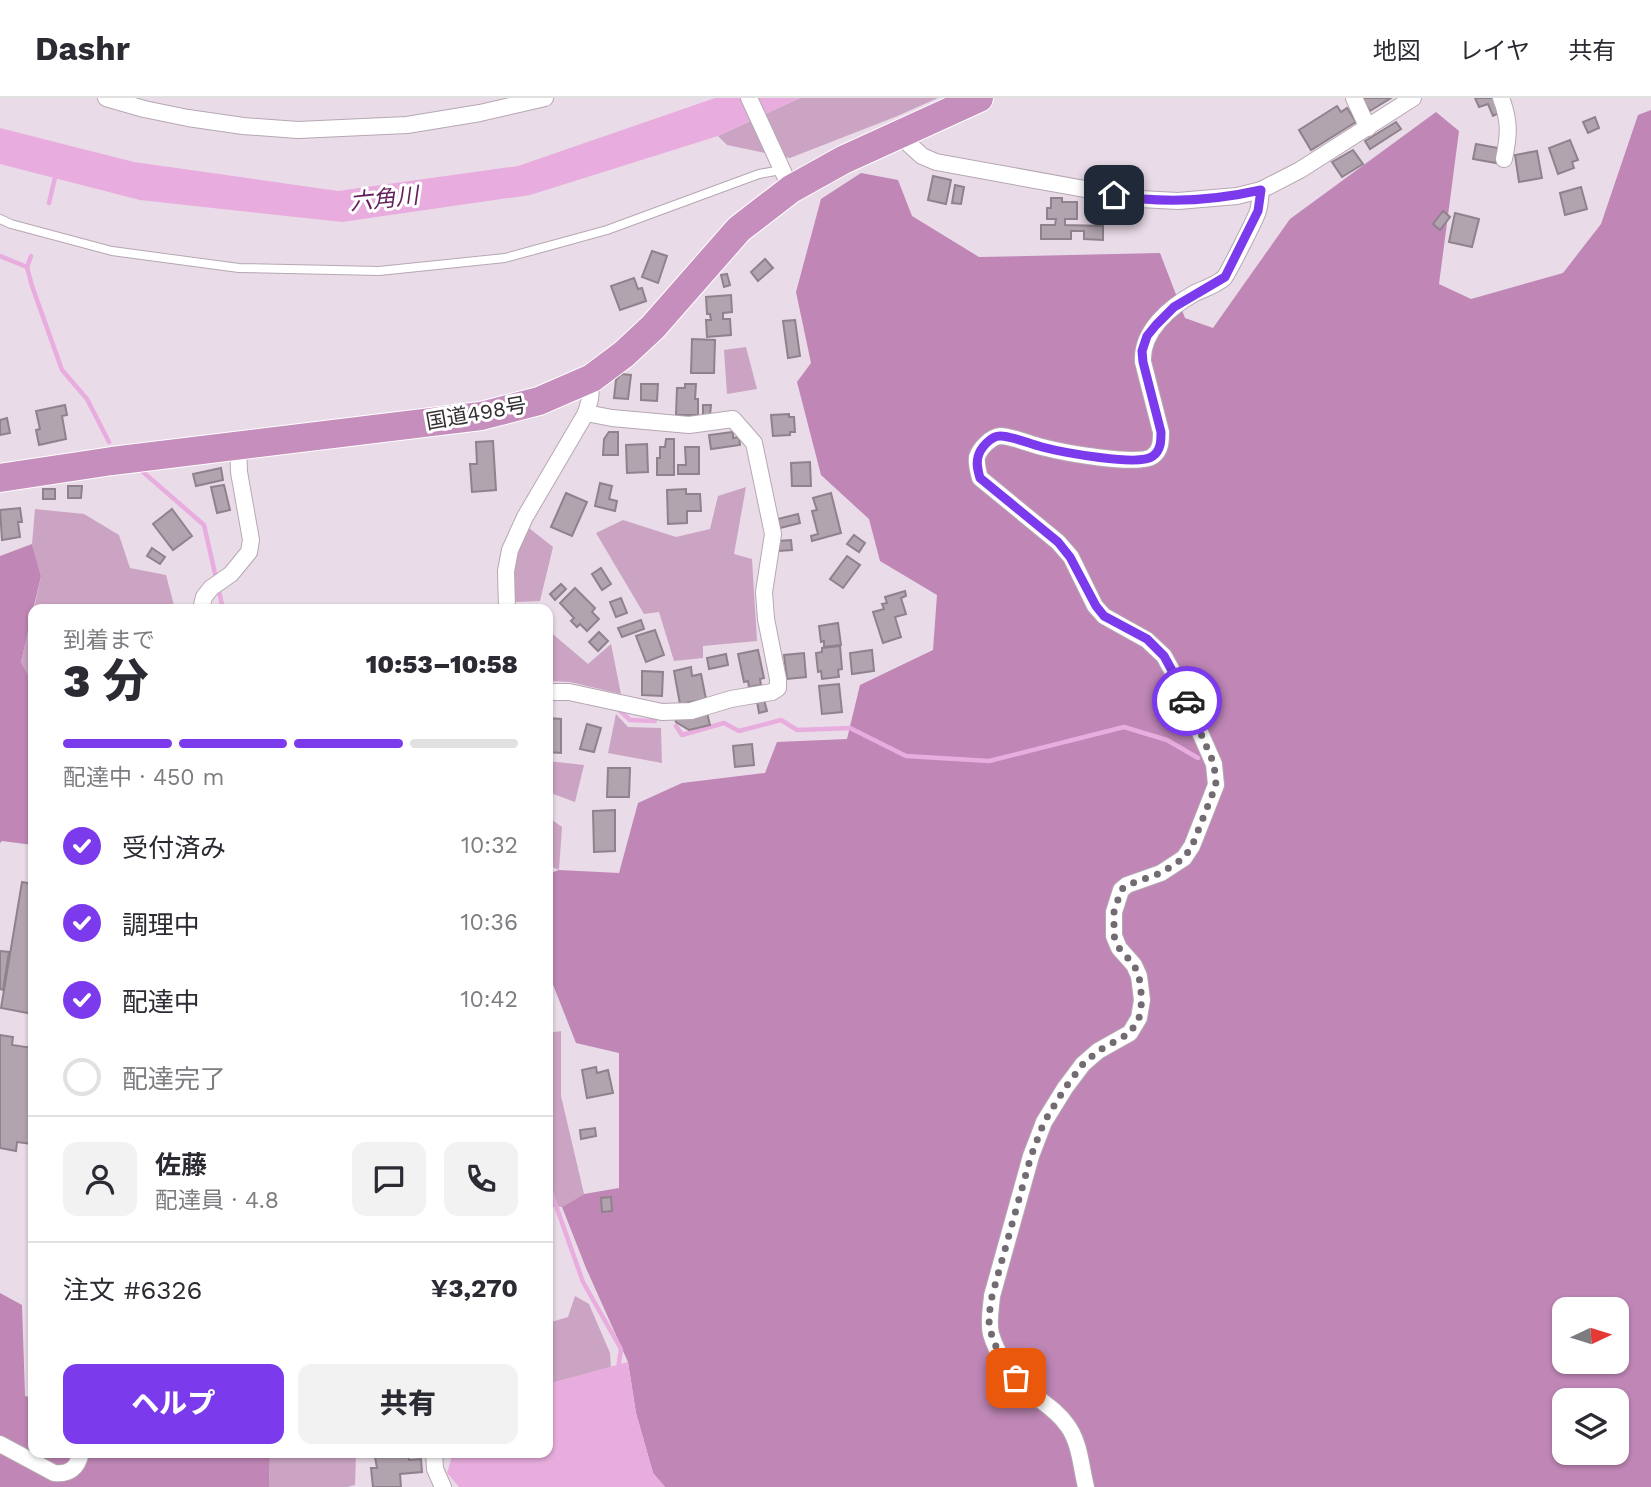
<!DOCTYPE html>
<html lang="ja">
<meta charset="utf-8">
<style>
:root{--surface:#fff;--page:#f2f2f3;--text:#2b2b33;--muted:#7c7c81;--line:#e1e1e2;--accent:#7c3aed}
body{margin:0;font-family:"Work Sans","Noto Sans JP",sans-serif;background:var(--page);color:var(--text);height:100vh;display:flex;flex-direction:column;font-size:26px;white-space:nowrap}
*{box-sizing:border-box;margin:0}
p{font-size:23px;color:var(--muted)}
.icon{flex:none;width:38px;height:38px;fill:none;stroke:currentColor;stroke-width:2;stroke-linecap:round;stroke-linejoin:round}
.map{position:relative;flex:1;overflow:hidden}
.drawer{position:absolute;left:28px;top:506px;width:525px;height:854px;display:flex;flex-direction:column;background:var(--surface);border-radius:14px;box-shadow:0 2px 5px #0004}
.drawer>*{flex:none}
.needle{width:46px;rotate:86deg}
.buttons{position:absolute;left:1552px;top:1199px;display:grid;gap:14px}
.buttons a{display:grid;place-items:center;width:77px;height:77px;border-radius:14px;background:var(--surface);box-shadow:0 2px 5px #0004;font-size:35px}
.pin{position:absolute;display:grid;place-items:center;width:60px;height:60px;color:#fff;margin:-30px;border-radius:14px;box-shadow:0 4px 10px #0006}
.courier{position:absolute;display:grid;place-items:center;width:70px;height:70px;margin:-35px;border:5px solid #7c3aed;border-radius:50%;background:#fff;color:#222;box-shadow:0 2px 9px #0007}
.head em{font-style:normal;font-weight:800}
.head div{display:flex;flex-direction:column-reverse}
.head{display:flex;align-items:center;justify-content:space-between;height:119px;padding:0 35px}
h1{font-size:46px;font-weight:800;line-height:52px}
.bar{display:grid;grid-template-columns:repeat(4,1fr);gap:10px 7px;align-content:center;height:84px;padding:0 35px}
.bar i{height:9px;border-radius:5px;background:var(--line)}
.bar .selected{background:var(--accent)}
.bar p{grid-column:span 4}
.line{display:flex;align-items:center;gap:18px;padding:0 35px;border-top:2px solid var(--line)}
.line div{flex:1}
.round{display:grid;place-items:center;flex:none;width:74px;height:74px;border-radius:14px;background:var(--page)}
ol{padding:0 35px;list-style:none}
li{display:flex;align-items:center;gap:21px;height:77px}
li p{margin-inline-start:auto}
li .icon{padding:7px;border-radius:50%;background:var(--accent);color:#fff;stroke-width:4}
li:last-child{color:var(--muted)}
li i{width:38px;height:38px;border:4px solid var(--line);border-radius:50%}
.action{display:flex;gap:14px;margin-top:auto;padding:14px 35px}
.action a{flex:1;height:80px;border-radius:14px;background:var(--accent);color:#fff;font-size:28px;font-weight:800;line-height:80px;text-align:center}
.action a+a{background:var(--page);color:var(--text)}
header{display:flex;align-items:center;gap:42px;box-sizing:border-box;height:98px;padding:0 35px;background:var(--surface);border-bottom:2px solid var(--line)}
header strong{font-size:33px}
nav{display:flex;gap:38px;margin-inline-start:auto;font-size:24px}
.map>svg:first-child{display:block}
</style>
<header>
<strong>Dashr</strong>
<nav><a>地図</a><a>レイヤ</a><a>共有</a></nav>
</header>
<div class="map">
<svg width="1651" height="1389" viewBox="0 0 1651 1389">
<rect width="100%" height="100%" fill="#e9dbe7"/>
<!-- green -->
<g fill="#cba4c4">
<polygon points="800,0 938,0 895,19 790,60 727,47 718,38"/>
<polygon points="746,249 757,291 727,296 724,252"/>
<polygon points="746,389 734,456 752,461 757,543 703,548 703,560 674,563 659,514 644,516 596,435 623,422 676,439 710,431 718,398"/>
<polygon points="35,411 84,416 119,437 130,470 166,477 175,511 34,511 41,478 32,446"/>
<polygon points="529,430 553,449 540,503 515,504 515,461"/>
<polygon points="33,513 33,586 21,564"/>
<polygon points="548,532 588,566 611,546 621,596 570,584 548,583"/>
<polygon points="616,616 628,629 661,630 662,665 608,655"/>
<polygon points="548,663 584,667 575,704 548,694"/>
<polygon points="548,719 562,729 559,772 548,767"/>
<polygon points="561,933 561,998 584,1096 562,1109 548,1108 548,935"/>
<polygon points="575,1198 589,1206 610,1255 611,1269 548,1286 548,1225 568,1219"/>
<polygon points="270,1355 356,1355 355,1387 347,1389 269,1389"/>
</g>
<!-- forest -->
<g fill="#bf86b6" fill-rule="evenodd">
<path d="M1651,12v1377h-986l-12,-14 -17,-60 -8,-51 -42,-94 -24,-61 22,-13 35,-6v-135l-43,-10 -28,-71v-98l11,-4 60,3 19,-70 44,-20 83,-10 12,-31 70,-3 13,-54 73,-35 4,-55 -57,-34 -11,-42 -48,-44 -24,-93 14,-19 -15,-71 25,-93 40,-26 37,7 14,36 67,41 181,-4 25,65 28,10 77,-109 146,-107 23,19 -20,153 32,15 92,-26 38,-49 37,-109zM1564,1211h53v53h-53zM1564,1302h53v52h-53z"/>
<polygon points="32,446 41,478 21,564 33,586 33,747 2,743 0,745 0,458"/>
<polygon points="0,1195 22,1207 25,1298 33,1300 33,1354 270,1355 269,1389 0,1389"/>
</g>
<!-- water -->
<g fill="#e8adde">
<polygon points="715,0 800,0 718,38 530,97 342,124 140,102 0,66 0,30 134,64 338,93 518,68"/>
<polygon points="628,1264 636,1315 653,1375 665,1389 459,1389 447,1375 451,1362 451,1355 548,1354 548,1286"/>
</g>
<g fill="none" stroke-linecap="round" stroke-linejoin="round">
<!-- stream -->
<g stroke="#e8adde" stroke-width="4.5">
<polyline points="49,105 56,75"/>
<polyline points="0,158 27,169"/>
<polyline points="31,158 27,169 32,188 62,272 87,301 109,344"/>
<polyline points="143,374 204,427 223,511"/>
<polyline points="619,612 630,622 655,623"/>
<polyline points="676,628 682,637 724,625 739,633 781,622 797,632 850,630 906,658 989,663 1124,629 1167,642 1198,660"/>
<polyline points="548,1085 583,1184 621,1251 618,1271"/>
</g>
</g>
<!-- building -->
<g fill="#b2a4af" stroke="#8f828d" stroke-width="2">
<polygon points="1361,0 1391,0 1370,13"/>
<polygon points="1475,0 1495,0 1501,14 1493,18 1488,6 1479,9"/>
<polygon points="1337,8 1341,14 1347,10 1356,24 1311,52 1299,32"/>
<polygon points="1595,19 1599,30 1588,35 1583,24"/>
<polygon points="1396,24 1401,31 1370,51 1365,43"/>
<polygon points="1570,42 1578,62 1572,64 1574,70 1558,76 1549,50"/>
<polygon points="1476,46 1498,50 1496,65 1473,61"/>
<polygon points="1353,52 1363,66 1342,79 1332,64"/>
<polygon points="1537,53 1542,80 1519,84 1515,57"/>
<polygon points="933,78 951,82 946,106 928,102"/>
<polygon points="955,87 964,89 961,106 952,105"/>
<polygon points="1581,89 1587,111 1565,117 1560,95"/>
<polygon points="1051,100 1062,100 1062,104 1077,104 1077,121 1065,121 1065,127 1103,128 1103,142 1084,141 1084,133 1071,133 1071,141 1041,141 1041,127 1055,127 1056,121 1047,121 1047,110 1051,110"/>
<polygon points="1443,113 1450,119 1440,132 1433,126"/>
<polygon points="1455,115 1479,121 1472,149 1449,144"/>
<polygon points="652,153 667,158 658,185 642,179"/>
<polygon points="765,161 773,170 758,183 751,174"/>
<polygon points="727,176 730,187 724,189 721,177"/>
<polygon points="634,180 638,191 642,190 646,203 620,212 611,188"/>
<polygon points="731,197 732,214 723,215 723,221 730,221 731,237 707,239 706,222 711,222 710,216 707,216 706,199"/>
<polygon points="795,222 800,258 788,260 783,223"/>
<polygon points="692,241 715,242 714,275 691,275"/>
<polygon points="621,276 631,277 628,301 614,300 616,282"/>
<polygon points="641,286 658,286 657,303 641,302"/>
<polygon points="685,286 696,286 695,301 698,301 698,317 676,317 677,290 685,290"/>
<polygon points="65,307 67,317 62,318 66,341 39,347 36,332 40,331 36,313"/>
<polygon points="703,307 711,307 710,317 703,317"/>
<polygon points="789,316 789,319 794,319 795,334 790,334 790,337 773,338 771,317"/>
<polygon points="7,320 10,335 0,337 0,322"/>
<polygon points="609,334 618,334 618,357 603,357 604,341"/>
<polygon points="733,334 733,340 739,339 740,347 711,351 709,337"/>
<polygon points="666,341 674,341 674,377 657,377 657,360 660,360 660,349 665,349"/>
<polygon points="493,343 496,392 472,394 470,366 477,366 476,344"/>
<polygon points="647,346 648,374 627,375 626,347"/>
<polygon points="685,349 699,349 699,376 678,376 678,367 686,367"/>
<polygon points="810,364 811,388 792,388 791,365"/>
<polygon points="221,370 223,382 196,388 193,376"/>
<polygon points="600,385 612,388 609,401 617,403 615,413 595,408"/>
<polygon points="224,387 230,412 217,415 211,389"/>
<polygon points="68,388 82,388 81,400 68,400"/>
<rect x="43" y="391" width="12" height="10"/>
<polygon points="686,391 686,396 700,396 701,413 687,413 687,425 668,426 667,392"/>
<polygon points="566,395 587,404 572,438 551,429"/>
<polygon points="831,395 841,435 812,443 811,438 818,436 812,413 817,412 813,400"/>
<polygon points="20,410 22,424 18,424 20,439 2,442 0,412"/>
<polygon points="172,411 192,438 173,452 153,426"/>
<polygon points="798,416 800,425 780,430 778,421"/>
<polygon points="854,437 865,445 859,454 847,446"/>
<polygon points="791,442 792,452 779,453 778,443"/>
<polygon points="152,450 165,459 160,466 147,458"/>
<polygon points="847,458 860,467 843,490 830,481"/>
<polygon points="601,470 611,486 602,492 592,476"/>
<polygon points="561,486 566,491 555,502 550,496"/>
<polygon points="575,490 595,510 592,514 599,521 587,533 580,526 577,529 571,523 574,520 560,505"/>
<polygon points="905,493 906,498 901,500 906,516 895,519 901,539 883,545 873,514 884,511 882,506 887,505 885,499"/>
<polygon points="621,500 627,515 616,519 610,504"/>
<polygon points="641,522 644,531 622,539 618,530"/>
<polygon points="838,525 841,547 824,549 824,543 821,544 819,528"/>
<polygon points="655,532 664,557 646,564 636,538"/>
<polygon points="599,534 608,543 598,553 589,544"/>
<polygon points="840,548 842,571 838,572 839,579 822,581 821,573 818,574 816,555 822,554 822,550"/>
<polygon points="758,552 764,580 760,581 761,587 749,589 748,583 744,584 738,556"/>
<polygon points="872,552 874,573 852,576 850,555"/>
<polygon points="804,555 806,579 787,581 784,557"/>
<polygon points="726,556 728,567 709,571 707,560"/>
<polygon points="691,569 692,578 701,576 706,601 680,606 674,573"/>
<polygon points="642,573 663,574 662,598 642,597"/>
<polygon points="839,586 842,614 822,616 819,588"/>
<polygon points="764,602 767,613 759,615 757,603"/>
<polygon points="707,615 710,627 689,632 676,624 675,620"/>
<polygon points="548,620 561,621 561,655 548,654"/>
<polygon points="587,626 601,630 594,654 580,651"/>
<polygon points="752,646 754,667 735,669 733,648"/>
<polygon points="608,670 630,670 629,699 607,699"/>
<polygon points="615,712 615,753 594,754 593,713"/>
<polygon points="22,784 33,786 33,916 1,910"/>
<polygon points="0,853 9,854 3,892 0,891"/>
<polygon points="0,937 13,939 12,947 33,950 33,1046 17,1044 16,1053 0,1050"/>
<polygon points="596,969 597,975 608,972 613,995 587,1000 582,972"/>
<polygon points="595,1030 596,1038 581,1041 580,1032"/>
<polygon points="611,1099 612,1113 602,1114 601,1100"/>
<polygon points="408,1356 409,1362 421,1361 422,1374 400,1376 401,1389 373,1389 371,1370 377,1370 375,1359"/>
</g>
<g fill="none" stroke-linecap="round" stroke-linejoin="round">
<!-- lane casing -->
<g stroke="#b6a8b3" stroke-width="10">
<polyline id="lane" points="0,121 11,126 112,153 239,170 379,173 505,160 607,132 759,76 781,72"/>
</g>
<!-- street casing -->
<g stroke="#b6a8b3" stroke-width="18">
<g id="street">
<polyline points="106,0 144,11 188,20 243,28 298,32 407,27 480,15 545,0"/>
<polyline points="749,0 791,91"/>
<polyline points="1354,0 1368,30"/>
<path d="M1501,0c9,23 8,37 3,61"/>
<polyline points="898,36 922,58 936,64 1140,101 1178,103 1237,98 1261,92 1300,72 1413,0"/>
<polyline points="201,511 204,499 211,490 231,476 249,454 251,442 239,374 238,347"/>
<polyline points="507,511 506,473 510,452 525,419 586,315 590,301 592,280"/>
<polyline points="548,594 569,594 662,614 691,613 731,601 772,594 778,590 778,581 766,521 764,494 773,436 754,345 733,321 689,327 612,320 586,315"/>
<path d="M0,1346l54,29c15,2 24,-5 27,-21"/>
<polyline points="434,1354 435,1371 443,1389"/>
<path d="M1086,1389c-5,-20 -6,-45 -19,-62 -11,-16 -27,-24 -41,-36 -15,-13 -29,-35 -35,-55 -3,-12 0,-25 1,-38l39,-140 13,-34 21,-34 18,-24 15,-13 32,-18 9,-15 3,-18 -3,-24 -5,-11 -15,-17 -5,-12v-24l7,-22 6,-5 34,-12 23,-15 8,-12 24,-61 -2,-21 -39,-88 -11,-20 -17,-16 -43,-24 -9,-10 -24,-49 -13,-15 -78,-64c-2,-7 -4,-14 -3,-21 3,-9 14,-20 23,-21 11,0 30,8 42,11 19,5 97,20 111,9 8,-6 8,-15 8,-24l-18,-70c-2,-31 27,-55 52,-69 9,-4 21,-8 29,-15 3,-3 32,-60 34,-67 2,-6 2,-14 3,-21"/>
</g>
</g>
<!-- highway casing -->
<g stroke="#fff" stroke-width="30">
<polyline id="highway" points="0,380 112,363 481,318 539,303 592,280 624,256 653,229 739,131 791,91 843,62 979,0"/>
</g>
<!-- lane -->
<use href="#lane" stroke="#fff" stroke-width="8"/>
<!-- street -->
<use href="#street" stroke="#fff" stroke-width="16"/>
<!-- highway -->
<use href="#highway" stroke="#c68ebd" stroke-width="28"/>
</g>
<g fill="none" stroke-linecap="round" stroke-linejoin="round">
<!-- done -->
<path stroke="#736b72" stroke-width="7" stroke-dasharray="0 12.6" d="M1016,1280c-13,-15 -26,-38 -27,-58 0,-8 2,-16 3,-24l39,-140 13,-34 21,-34 18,-24 15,-13 32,-18 9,-15 3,-18 -3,-24 -5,-11 -15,-17 -5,-12v-24l7,-22 6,-5 34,-12 23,-15 8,-12 24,-61 -2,-21 -27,-63"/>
<!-- route -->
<path stroke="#7c3aed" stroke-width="9" d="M1114,97c49,9 98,6 147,-5l-3,21 -33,66 -51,30 -18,18 -9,11 -5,15 1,11 18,70c0,9 0,18 -8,24 -13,11 -92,-4 -111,-9 -12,-3 -30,-11 -42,-11 -9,0 -20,12 -22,21 -2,7 0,14 2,21l78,64 12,15 26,49 8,10 43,23 17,17 11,20 12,25"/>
</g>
<g text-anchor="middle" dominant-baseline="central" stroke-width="6" stroke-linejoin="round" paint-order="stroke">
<!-- street labels -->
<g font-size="21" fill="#342f33" stroke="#fff">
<text transform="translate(476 315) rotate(-10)">国道498号</text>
</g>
<!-- water labels -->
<g font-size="23" font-style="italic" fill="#621f5b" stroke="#fff">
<text transform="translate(384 101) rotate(-6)">六角川</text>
</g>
</g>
</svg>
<div class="buttons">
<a><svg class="needle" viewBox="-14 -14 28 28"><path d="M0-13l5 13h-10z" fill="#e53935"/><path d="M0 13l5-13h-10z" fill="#7c7c81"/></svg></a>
<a><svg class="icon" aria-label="layers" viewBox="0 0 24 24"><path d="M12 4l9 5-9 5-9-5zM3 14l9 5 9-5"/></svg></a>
</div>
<div class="pin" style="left:1016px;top:1280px;background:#ea580c"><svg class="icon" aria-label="bag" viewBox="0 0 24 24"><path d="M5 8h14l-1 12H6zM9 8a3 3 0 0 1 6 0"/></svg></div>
<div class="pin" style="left:1114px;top:97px;background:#1f2937"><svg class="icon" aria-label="home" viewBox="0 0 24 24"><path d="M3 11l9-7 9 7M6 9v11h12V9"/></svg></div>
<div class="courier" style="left:1187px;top:603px"><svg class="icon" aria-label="car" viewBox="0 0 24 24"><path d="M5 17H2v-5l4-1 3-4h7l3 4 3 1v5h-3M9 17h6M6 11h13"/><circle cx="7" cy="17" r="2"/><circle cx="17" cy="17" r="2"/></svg></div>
<section class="drawer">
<div class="head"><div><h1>3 分</h1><p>到着まで</p></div><em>10:53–10:58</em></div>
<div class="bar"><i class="selected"></i><i class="selected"></i><i class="selected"></i><i></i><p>配達中 · 450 m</p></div>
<ol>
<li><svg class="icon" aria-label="check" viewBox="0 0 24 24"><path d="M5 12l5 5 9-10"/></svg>受付済み<p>10:32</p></li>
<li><svg class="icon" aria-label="check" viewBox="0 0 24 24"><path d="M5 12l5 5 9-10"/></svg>調理中<p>10:36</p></li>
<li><svg class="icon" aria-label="check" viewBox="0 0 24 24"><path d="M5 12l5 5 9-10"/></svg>配達中<p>10:42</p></li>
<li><i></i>配達完了</li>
</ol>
<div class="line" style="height:126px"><a class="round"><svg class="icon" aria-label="person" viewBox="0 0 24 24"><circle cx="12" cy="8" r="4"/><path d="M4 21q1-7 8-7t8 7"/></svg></a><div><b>佐藤</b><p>配達員 · 4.8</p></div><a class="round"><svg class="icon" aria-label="chat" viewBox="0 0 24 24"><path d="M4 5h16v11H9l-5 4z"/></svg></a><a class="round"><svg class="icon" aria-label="phone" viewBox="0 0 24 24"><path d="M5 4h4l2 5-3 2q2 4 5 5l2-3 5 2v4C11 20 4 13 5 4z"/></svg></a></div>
<div class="line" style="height:91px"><div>注文 #6326</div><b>¥3,270</b></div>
<div class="action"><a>ヘルプ</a><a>共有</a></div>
</section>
</div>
